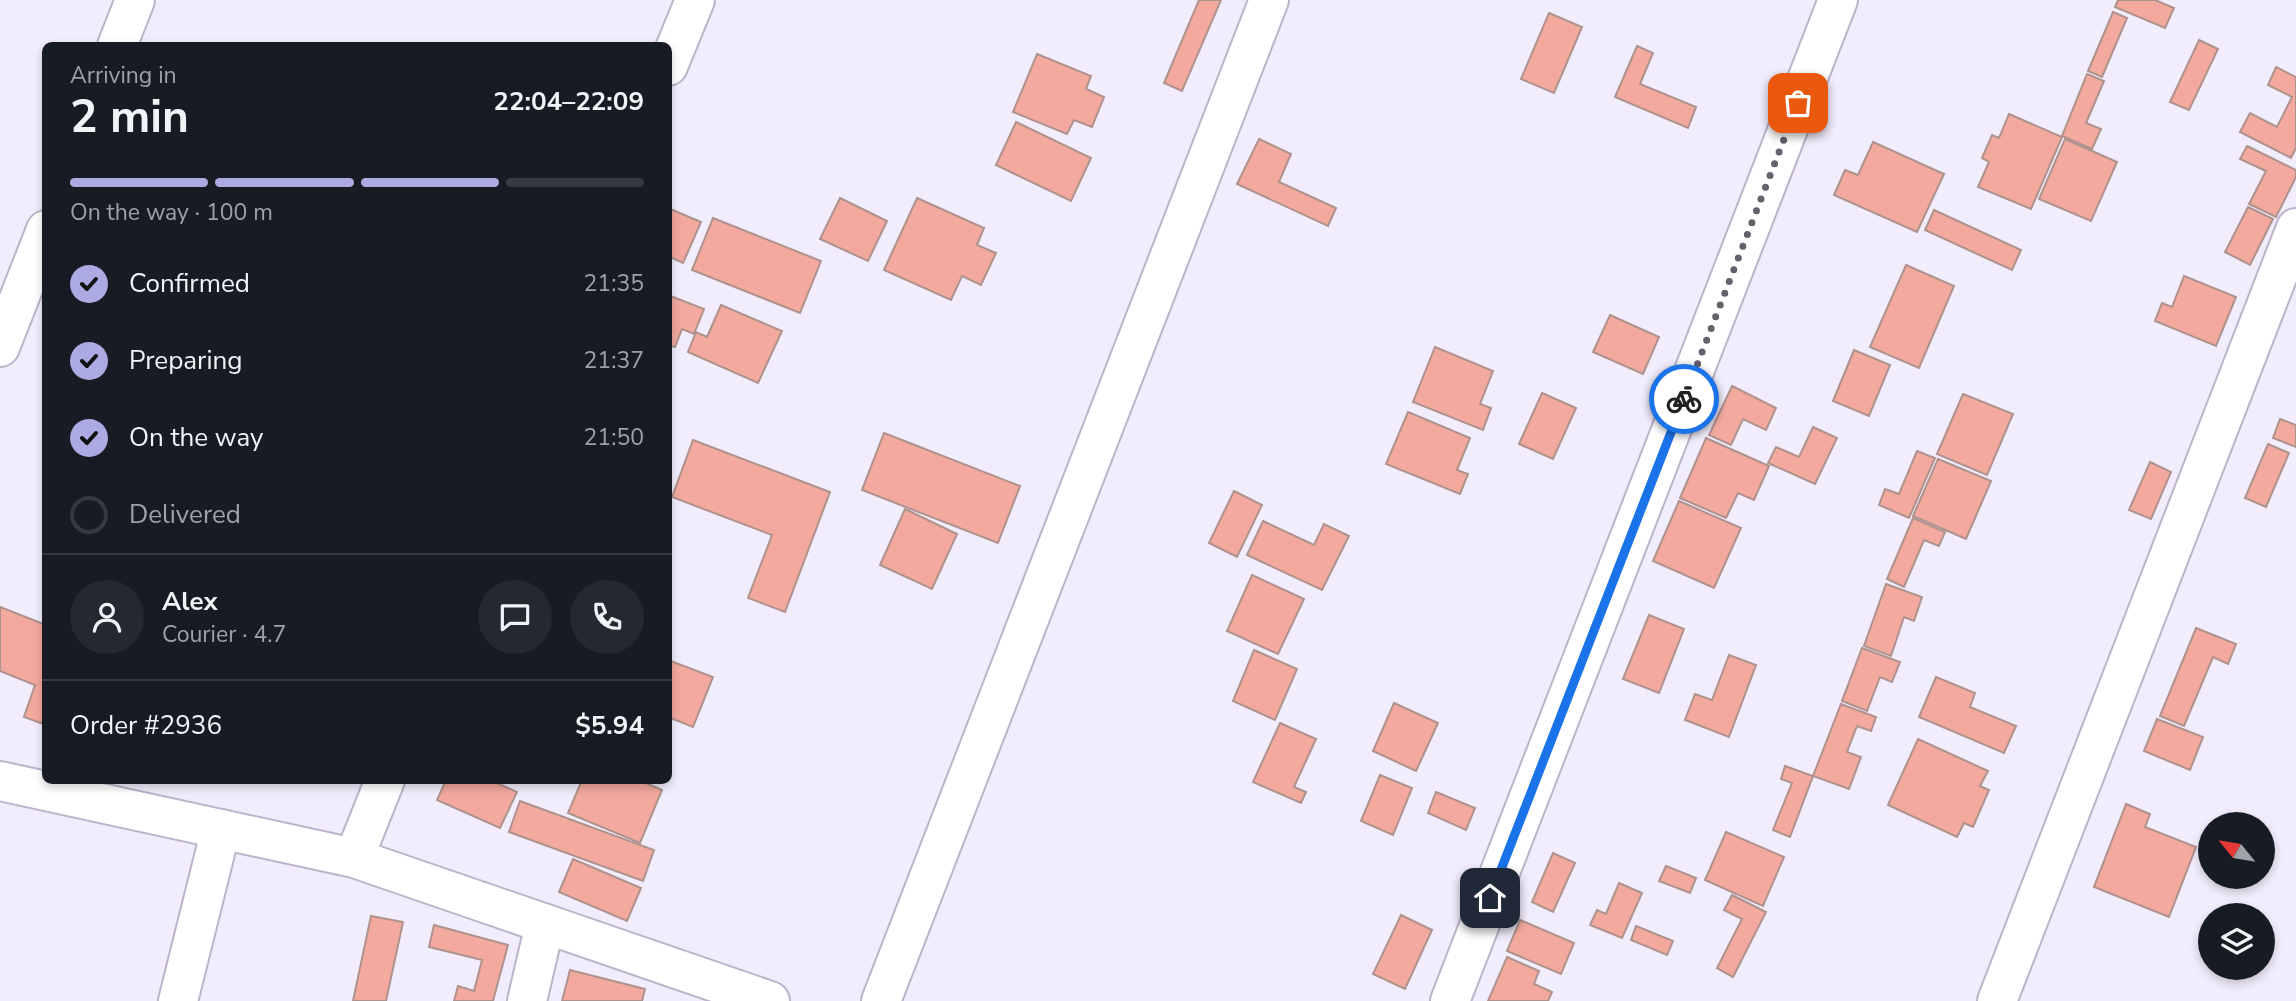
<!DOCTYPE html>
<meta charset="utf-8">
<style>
:root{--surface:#171b24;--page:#242831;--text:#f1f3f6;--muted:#9ea1a6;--line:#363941;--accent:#acaae2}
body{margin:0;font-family:"Nunito Sans",sans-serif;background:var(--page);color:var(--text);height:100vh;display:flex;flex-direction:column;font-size:26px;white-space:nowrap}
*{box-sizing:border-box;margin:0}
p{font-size:23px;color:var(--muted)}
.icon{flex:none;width:38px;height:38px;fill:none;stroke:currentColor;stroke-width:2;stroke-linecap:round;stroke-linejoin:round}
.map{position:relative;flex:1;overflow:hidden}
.panel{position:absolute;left:42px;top:42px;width:630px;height:742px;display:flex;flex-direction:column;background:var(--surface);border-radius:10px;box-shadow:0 4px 10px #0003}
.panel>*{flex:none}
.needle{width:46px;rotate:300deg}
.fabs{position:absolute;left:2198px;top:812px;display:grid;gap:14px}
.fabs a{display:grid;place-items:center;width:77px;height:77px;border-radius:50%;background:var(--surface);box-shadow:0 4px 10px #0003;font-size:35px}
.pin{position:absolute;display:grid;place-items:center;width:60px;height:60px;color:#fff;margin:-30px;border-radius:14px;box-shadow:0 4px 10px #0006}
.courier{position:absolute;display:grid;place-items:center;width:70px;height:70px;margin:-35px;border:5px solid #1a73e8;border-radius:50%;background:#fff;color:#222;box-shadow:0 2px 9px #0007}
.head em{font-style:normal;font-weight:700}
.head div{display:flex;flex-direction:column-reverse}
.head{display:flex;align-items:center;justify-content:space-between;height:119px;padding:0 28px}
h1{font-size:46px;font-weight:700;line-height:52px}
.bar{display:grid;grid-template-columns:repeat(4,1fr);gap:10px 7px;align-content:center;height:84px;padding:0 28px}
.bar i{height:9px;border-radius:5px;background:var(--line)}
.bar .on{background:var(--accent)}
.bar p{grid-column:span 4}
.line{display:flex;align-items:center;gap:18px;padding:0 28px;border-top:2px solid var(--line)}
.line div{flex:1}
.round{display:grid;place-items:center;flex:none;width:74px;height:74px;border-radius:37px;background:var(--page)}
ol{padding:0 28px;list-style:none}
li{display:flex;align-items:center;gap:21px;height:77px}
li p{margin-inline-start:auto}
li .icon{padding:7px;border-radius:50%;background:var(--accent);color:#111;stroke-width:4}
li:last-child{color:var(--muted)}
li i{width:38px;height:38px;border:4px solid var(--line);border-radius:50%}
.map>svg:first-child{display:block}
</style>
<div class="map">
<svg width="2296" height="1001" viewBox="0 0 2296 1001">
<rect width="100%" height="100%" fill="#f2edfc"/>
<!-- building -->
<g fill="#f3a99e" stroke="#ae928e" stroke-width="2">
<polygon points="1199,0 1221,0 1182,91 1164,83"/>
<polygon points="2118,0 2155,0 2174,8 2165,28 2115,7"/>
<polygon points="2113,12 2127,18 2102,77 2088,71"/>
<polygon points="1549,13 1582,27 1554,93 1521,79"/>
<polygon points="2199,40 2218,49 2189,110 2170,102"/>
<polygon points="1637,46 1653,53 1640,84 1696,107 1688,128 1615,97"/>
<polygon points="1037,54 1091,76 1086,89 1104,97 1092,127 1074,120 1067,134 1013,112"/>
<polygon points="2276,67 2296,77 2296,148 2291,158 2240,132 2250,113 2277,127 2292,97 2268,85"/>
<polygon points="2087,74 2104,81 2086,123 2101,129 2092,149 2062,136"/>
<polygon points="2009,114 2062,137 2031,209 1978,187 1989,162 1982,158 1992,135 1999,138"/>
<polygon points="1016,122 1091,158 1071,201 996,165"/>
<polygon points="1259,139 1291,154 1279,182 1336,208 1328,226 1237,184"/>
<polygon points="2065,139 2117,162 2091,221 2039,199"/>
<polygon points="1873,142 1944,174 1917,232 1834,195 1845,170 1858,175"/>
<polygon points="2247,146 2296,170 2296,177 2276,217 2249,204 2266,171 2240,159"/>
<polygon points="840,198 887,221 868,261 820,239"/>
<polygon points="917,198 984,228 977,245 996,253 981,285 962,276 951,300 884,270"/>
<polygon points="2248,207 2273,219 2250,265 2225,252"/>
<polygon points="668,208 701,222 683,263 668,256"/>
<polygon points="1934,210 2021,250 2012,270 1925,230"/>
<polygon points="713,218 821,261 800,313 692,270"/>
<polygon points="1906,265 1954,286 1919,368 1870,347"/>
<polygon points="2184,276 2236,297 2216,346 2155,321 2162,303 2172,307"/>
<polygon points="668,295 704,309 694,334 682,329 675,347 668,345"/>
<polygon points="721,305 782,331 758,383 688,352 696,332 707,337"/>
<polygon points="1610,315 1659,337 1643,374 1593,352"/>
<polygon points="1435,347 1493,371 1480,404 1491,408 1483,430 1413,402"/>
<polygon points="1854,350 1890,365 1869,416 1833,401"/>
<polygon points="1732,386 1776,408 1766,430 1743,419 1731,445 1709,435"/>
<polygon points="1542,393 1576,408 1553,459 1519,444"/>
<polygon points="1963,394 2013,414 1987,475 1937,454"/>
<polygon points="1408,412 1470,438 1457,470 1468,474 1460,494 1386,464"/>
<polygon points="2280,419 2296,425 2296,447 2273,438"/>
<polygon points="1813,427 1837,438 1815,484 1768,463 1776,447 1799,457"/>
<polygon points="884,433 1020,486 998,543 862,490"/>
<polygon points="1706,438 1769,466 1754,500 1738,493 1726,518 1680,498"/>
<polygon points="693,440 830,492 785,612 748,598 772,535 672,497"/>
<polygon points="2268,444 2289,453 2266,507 2245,498"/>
<polygon points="1917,451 1935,458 1909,518 1879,505 1885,489 1899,494"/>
<polygon points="1938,459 1991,481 1966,539 1913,516"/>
<polygon points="2150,462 2171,472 2151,519 2129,510"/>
<polygon points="1234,491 1262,505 1237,557 1209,543"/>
<polygon points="1679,501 1741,528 1714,588 1653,561"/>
<polygon points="905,509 957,534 932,589 880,565"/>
<polygon points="1913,518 1945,532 1939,546 1924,540 1904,587 1887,579"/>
<polygon points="1263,521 1314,545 1324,524 1349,536 1322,590 1247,555"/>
<polygon points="1252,575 1304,599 1278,654 1227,631"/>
<polygon points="1886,584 1922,597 1914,621 1904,617 1891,656 1864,646"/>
<polygon points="0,607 46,625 46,725 24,717 35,685 0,671"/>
<polygon points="1649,615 1684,629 1659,693 1623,679"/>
<polygon points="2196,628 2236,644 2228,664 2213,657 2184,726 2160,716"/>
<polygon points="1862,648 1900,662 1892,682 1880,677 1867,711 1842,701"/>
<polygon points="1254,650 1297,669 1275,720 1233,701"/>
<polygon points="1729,655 1756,665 1729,737 1685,720 1695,694 1712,700"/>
<polygon points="668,660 713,677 693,727 668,717"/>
<polygon points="1936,677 1975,693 1970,707 2016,726 2004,753 1919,717"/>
<polygon points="1394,703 1438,723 1416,771 1373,751"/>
<polygon points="1841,704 1876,717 1871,731 1857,726 1847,752 1861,757 1849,789 1813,776"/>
<polygon points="2157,719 2203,737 2190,770 2144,751"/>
<polygon points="1280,723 1316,739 1294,787 1306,792 1301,803 1253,782"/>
<polygon points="1918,739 1988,771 1980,786 1989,790 1973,827 1964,823 1957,837 1888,805"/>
<polygon points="1785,766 1813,776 1790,837 1773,830 1792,783 1781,779"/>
<polygon points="1380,775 1412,788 1393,835 1361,821"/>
<polygon points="446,780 490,780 517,792 500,828 437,800"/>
<polygon points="582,780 639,780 662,790 640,843 568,813"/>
<polygon points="1436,792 1475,808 1466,830 1428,813"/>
<polygon points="520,801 654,850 643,881 509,832"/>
<polygon points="2126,804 2150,814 2145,827 2196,847 2169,917 2094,887"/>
<polygon points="1726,832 1784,857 1763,906 1705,880"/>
<polygon points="1553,853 1575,863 1553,912 1532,902"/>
<polygon points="573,859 641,888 627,921 559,892"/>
<polygon points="1666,866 1696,878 1690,893 1659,881"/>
<polygon points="1619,883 1642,893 1622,938 1590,925 1597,910 1606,914"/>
<polygon points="1732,895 1766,912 1733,977 1717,968 1742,919 1724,910"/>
<polygon points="1401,915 1432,930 1405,989 1373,974"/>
<polygon points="371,916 403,922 386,1001 353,1001"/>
<polygon points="1520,920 1574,943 1561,974 1507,951"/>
<polygon points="434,925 508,945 493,1001 454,1001 458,986 474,991 482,960 429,947"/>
<polygon points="1636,926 1673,941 1667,955 1631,940"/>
<polygon points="1507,957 1539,971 1534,984 1552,992 1548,1001 1488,1001"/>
<polygon points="570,970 645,989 642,1001 562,1001"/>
</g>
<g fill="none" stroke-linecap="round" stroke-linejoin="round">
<!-- minor casing -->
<g stroke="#bcb4cc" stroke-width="42">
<g id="minor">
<polyline points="117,46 135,0"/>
<polyline points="668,66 695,0"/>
<polyline points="0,347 46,230"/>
<polyline points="0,781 354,858 770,1001"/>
<polyline points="354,858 385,780"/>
<polyline points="178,1001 221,829"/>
<polyline points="527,1001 545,924"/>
<polyline points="881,1001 1269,0"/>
<polyline points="1450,1001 1838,0"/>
<polyline points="1997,1001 2296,228"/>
</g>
</g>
<!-- minor -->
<use href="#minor" stroke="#fff" stroke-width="38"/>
</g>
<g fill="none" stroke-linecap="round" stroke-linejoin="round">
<!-- done -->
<polyline stroke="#65616c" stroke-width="7" stroke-dasharray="0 12.6" points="1684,399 1798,103"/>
<!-- route -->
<polyline stroke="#1a73e8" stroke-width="9" points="1490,898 1684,399"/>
</g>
</svg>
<div class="fabs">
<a><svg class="needle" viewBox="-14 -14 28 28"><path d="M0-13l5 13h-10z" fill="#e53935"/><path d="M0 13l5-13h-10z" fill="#9ea1a6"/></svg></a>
<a><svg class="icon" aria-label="layers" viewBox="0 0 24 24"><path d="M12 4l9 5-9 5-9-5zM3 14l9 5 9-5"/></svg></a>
</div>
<div class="pin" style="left:1798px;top:103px;background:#ea580c"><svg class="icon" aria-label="bag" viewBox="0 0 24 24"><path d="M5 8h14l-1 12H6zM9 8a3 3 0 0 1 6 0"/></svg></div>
<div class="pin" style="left:1490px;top:898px;background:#1f2937"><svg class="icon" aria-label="home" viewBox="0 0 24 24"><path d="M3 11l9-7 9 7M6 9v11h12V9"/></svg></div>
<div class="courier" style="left:1684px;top:399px"><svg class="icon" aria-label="bike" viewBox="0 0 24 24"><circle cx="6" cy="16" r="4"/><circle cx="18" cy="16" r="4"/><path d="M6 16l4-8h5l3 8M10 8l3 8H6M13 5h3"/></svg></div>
<section class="panel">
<div class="head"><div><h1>2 min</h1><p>Arriving in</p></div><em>22:04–22:09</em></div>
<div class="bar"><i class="on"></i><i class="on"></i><i class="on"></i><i></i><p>On the way · 100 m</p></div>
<ol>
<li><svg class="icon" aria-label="check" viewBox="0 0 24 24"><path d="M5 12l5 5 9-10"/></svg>Confirmed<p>21:35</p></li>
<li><svg class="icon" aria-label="check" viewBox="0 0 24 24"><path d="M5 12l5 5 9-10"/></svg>Preparing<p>21:37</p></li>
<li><svg class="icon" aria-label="check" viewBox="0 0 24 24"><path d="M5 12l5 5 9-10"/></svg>On the way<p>21:50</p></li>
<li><i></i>Delivered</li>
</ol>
<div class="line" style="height:126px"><a class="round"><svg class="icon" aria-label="person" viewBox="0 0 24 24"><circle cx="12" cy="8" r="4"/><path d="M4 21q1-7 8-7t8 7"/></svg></a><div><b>Alex</b><p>Courier · 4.7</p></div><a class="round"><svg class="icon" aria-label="chat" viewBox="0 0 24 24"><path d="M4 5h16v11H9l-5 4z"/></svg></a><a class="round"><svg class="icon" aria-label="phone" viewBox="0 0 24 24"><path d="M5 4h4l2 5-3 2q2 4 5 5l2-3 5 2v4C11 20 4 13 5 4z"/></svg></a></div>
<div class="line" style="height:91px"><div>Order #2936</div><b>$5.94</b></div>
</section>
</div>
